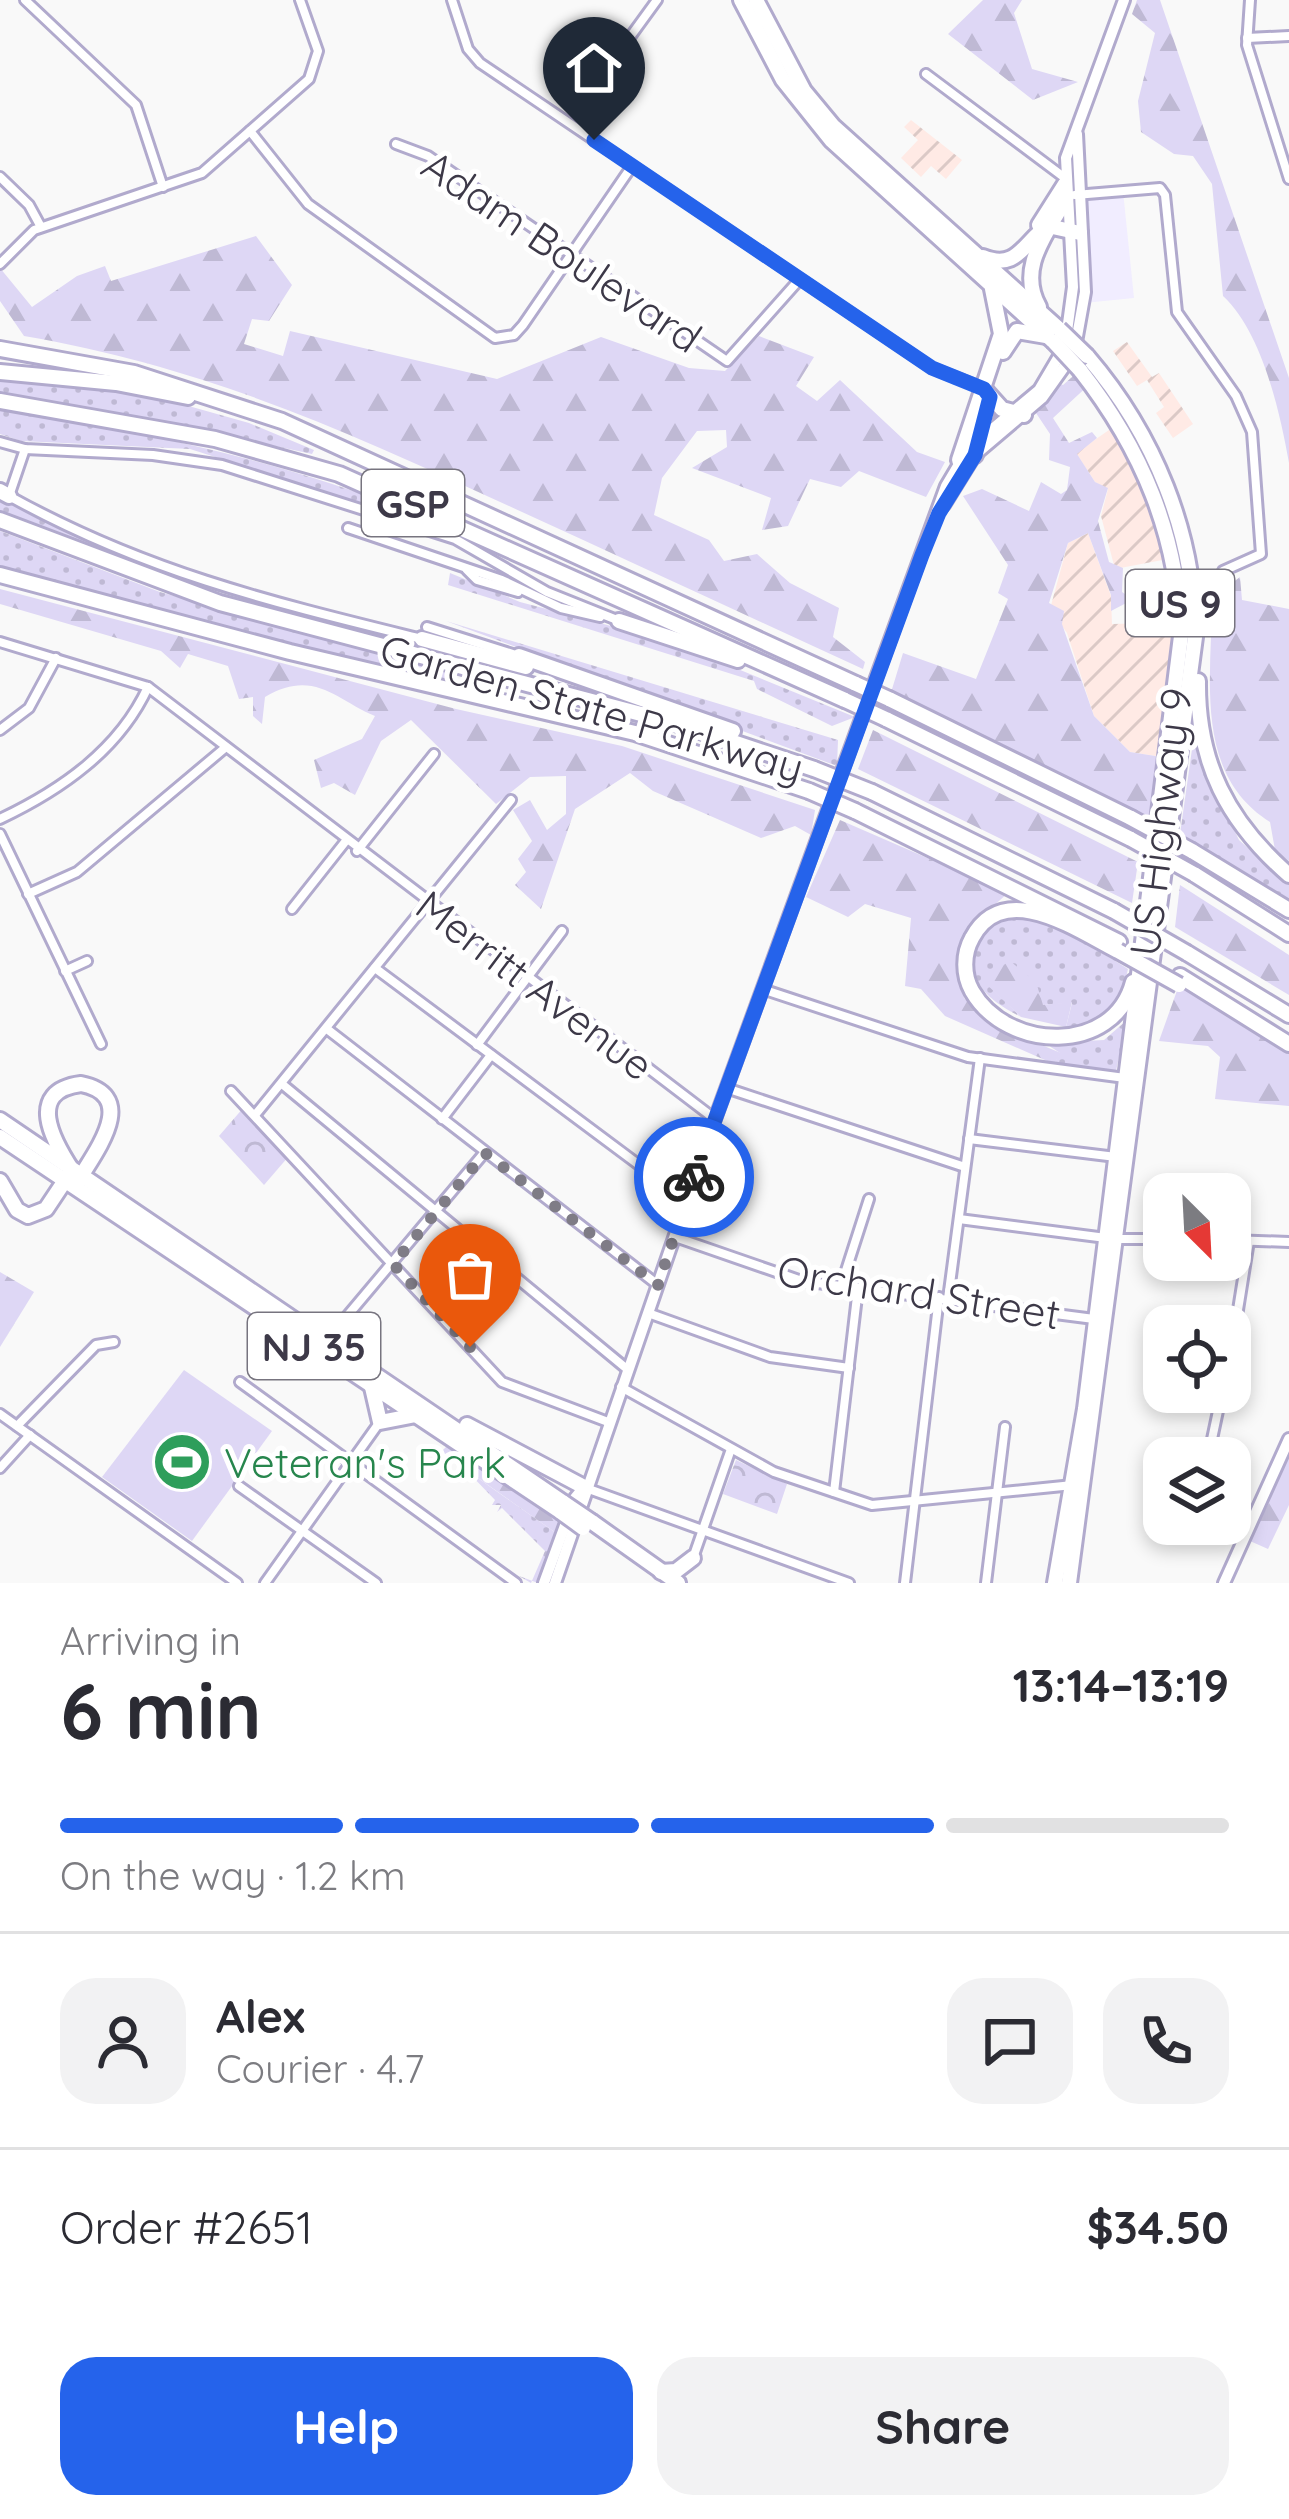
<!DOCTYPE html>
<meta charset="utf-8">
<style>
:root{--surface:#fff;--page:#f2f2f3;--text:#2b2b33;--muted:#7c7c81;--line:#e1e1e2;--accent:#2563eb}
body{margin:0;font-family:Quicksand,sans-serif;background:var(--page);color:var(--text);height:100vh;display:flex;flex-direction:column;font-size:45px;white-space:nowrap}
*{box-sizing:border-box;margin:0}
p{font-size:39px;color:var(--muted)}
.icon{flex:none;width:66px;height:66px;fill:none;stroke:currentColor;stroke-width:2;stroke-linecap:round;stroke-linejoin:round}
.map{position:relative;height:1583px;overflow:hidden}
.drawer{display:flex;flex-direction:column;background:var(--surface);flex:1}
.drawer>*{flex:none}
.needle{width:78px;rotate:156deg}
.fabs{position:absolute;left:1143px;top:1173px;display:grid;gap:24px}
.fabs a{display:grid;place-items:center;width:108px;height:108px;border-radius:24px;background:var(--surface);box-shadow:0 6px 18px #0003;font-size:60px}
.pin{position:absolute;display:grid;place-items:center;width:102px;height:102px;color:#fff;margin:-123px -51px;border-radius:50% 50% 50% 0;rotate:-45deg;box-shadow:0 0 12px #0007}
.pin .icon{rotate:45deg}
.courier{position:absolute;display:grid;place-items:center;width:120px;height:120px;margin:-60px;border:9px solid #2563eb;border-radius:50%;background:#fff;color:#222;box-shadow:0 3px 15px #0007}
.summary em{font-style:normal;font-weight:700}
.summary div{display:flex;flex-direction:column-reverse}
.summary{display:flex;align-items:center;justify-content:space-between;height:204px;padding:0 60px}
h1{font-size:78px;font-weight:700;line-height:90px}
.bar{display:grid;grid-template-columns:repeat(4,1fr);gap:18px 12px;align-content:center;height:144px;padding:0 60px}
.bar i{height:15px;border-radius:9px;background:var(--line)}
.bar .active{background:var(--accent)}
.bar p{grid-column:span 4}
.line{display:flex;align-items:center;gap:30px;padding:0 60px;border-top:3px solid var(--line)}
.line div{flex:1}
.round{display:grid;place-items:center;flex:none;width:126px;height:126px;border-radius:36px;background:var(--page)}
.button{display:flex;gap:24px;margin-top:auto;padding:24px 60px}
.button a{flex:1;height:138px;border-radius:36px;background:var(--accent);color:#fff;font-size:48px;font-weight:700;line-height:138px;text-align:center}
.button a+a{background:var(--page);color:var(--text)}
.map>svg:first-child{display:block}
</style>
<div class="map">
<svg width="1289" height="1583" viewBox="0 0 1289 1583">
<defs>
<pattern id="industrial-furrows" width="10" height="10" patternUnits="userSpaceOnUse" patternTransform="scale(3)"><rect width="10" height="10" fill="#ffeae5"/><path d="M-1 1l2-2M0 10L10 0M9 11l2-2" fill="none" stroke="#dbc9c6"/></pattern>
<pattern id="grass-dots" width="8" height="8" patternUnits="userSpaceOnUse" patternTransform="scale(3)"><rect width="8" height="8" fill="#ded7f5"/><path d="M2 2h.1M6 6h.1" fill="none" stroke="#bfb9d4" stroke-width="1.8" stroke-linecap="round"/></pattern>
<pattern id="forest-firs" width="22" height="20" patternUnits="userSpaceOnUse" patternTransform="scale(3)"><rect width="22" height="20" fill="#ded7f5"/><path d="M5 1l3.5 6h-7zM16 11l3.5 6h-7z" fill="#bfb9d4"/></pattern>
<pattern id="park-crowns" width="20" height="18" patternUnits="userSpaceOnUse" patternTransform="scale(3)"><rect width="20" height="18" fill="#ded7f5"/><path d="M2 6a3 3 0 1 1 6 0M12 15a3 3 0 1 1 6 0" fill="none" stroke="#bfb9d4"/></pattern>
</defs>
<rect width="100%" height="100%" fill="#f9f9f9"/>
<!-- built -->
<polygon fill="#f1edff" points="1123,191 1134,298 1084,303 1077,195"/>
<!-- industrial -->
<g fill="url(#industrial-furrows)">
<polygon points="911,120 962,160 946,179 931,166 921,177 901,158 918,140 904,127"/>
<polygon points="1127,342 1152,377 1159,373 1193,424 1173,438 1156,413 1164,407 1147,380 1137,386 1113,351"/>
<polygon points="1119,423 1173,558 1115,569 1101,516 1108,489 1095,482 1076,453"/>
<polygon points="1088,533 1111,596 1112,624 1154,623 1180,606 1168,758 1130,752 1094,716 1067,633 1050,609 1068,543"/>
</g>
<!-- grass -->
<g fill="url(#grass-dots)">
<polygon points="0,375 114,385 249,423 314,450 312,454 127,414 0,395"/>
<path d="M0,409c153,24 299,55 442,116l-1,4 -251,-80 -169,-8 -21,-7z"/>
<polygon points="0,495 102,550 101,556 0,512"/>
<polygon points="0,531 160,592 446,672 449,682 269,641 0,567"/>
<polygon points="450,573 520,602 672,642 855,717 832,726 757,689 754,681 448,585"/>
<polygon points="446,621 838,740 837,766"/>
<polygon points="1193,742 1239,840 1289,885 1289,902 1180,834"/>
<path d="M1003,916l57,10 68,43c-8,35 -22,59 -62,58l6,-24 -29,2 -61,-26 39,38c-34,-18 -49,-30 -49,-69z"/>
<polygon points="1127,1020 1116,1071 1054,1064 1060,1053 1045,1043 1104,1040"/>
<polygon points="465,1469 556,1533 538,1583 519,1576 531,1583 545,1551 502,1508 497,1512 501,1505 492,1505 495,1500 468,1472 463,1475"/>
</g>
<!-- forest -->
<g fill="url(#forest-firs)">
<polygon points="983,0 1022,0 1014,13 1032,69 1078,82 1033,100 948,34"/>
<path d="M1137,0h23l129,378v85c-9,-51 -27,-131 -66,-167l-11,-112 -19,-28 -19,-2 -33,-22 -3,-31 17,-68 -23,-19z"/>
<path d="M256,236l36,49 -23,36 -17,-2 -8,25 39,12 7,-25 207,48 104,-42 88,31 36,3 34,-35 55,21 -18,29 21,15 23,-21 77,72 28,10 -19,35 -67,-26 -18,16 -31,-8 -22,47 -26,4 9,-32 -79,-30 35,-21 -1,-17 -29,1 -35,47 -8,37 55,25 15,21 33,-7 33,29 49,25 -6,29 32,25 -2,7c-114,-52 -227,-105 -341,-157 -172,-79 -309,-143 -498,-176l-24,-35v-33l32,39 45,-31 28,-10 6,15z"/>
<polygon points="1080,370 1091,383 1053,418 1069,443 1092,432 1097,438 1077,454 1095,482 1108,488 1098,521 1109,562 1123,568 1122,592 1128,596 1157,585 1164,607 1159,613 1145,613 1132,600 1111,611 1111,595 1088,533 1068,543 1049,603 1064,611 1062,624 1094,716 1130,752 1168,758 1158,834 889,699 903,653 976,679 1008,599 998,593 1008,565 963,496 982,489 1029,511 1041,482 1061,494 1067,490 1070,467 1049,460 1050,434 1032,407 1056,382 1063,385"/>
<path d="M1240,577l2,23 47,9v252l-14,-11 -5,-28c-81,-51 -56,-154 -58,-238l12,5z"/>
<path d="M0,589l456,120 166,37 193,64 -4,25 -16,-9 -34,12 -108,-47 -23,-18 -55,36 -34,100 -26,-24 11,-13 -8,-13 14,-18 -19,-31 17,-10 17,30 19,-16v-38l-36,1 -34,27 -85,-84 -30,21 -26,54 -21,-12 -13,5 -7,-28 48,-21 13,-23c-39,-16 -61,-48 -110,-19l-3,27 -9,-8v-19l-14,2 -11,-33 -40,-12 -8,14 -19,-17 -161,-47z"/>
<polygon points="873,730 1138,862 1132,903 858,769"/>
<path d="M840,820l168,73c-43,37 -50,48 -44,105l39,31 58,24 -7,11 -109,-48 -24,-27 -16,-3 6,-68 -46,-14 -17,13 -42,-20z"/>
<polygon points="1180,885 1289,955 1289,995 1175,927"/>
<polygon points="1010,961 1036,982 1043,1005 1072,1002 1066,1027 1021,1017 981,979"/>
<polygon points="1179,985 1222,1003 1289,1044 1289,1106 1215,1099 1220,1057 1208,1046 1159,1041"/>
<polygon points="0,1272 34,1292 0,1347"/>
<polygon points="1289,1439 1289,1505 1268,1549 1241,1537"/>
<polygon points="450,1443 561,1520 556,1533 441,1452"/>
</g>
<!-- park -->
<g fill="url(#park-crowns)">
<polygon points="244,1107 289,1156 264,1185 219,1136"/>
<polygon points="736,1460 787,1484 777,1514 723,1494"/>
</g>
<!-- pitch -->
<polygon fill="#ded7f5" points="184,1370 272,1431 192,1541 102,1477"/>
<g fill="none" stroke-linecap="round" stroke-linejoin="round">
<!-- street casing -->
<g stroke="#b1aacd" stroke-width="14">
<g id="street">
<polyline points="25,0 136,105 163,187"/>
<polyline points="452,0 468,49 480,63 932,368 983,388"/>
<polyline points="1250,0 1247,45 1289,179"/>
<polyline points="1247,38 1289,36"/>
<polyline points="609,66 657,0"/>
<polyline points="926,74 1065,178"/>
<polyline points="250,131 308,204 495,338 514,335 523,325 632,166"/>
<polyline points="396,144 428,156 727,361 799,280"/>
<polyline points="0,177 29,205 41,227"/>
<polyline points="1075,195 1160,188 1165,195 1177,312 1236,396 1252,432 1261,554 1223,571"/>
<polyline points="0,264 34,230 202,173 309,79 318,51 300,0"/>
<polyline points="0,442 25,449 153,455 222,465 455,539 547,592 617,620"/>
<path d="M25,449l-16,47c137,76 263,106 413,143"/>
<polyline points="348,528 502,580 561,608 600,617"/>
<polyline points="467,570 477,580 518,592"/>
<polyline points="427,627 519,656"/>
<polyline points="0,642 148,687 715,1119"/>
<polyline points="0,730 29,708 56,658"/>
<path d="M0,819c61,-29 119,-69 148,-132"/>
<polyline points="0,834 101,1044"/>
<polyline points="357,851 434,754"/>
<polyline points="28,894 77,872 226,747"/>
<polyline points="292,909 345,842"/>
<polyline points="375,968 686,1200"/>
<polyline points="65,971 87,961"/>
<polyline points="762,989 968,1057 1125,1078"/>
<polyline points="327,1029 658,1285"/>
<polyline points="477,1045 562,931"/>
<polyline points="282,1084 627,1369"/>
<polyline points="726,1088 965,1167"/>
<polyline points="231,1091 502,1382 608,1422"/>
<polyline points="255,1115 511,800"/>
<polyline points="442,1119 491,1055"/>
<polyline points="969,1139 1116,1157"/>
<polyline points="959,1219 1106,1238"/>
<polyline points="675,1237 802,1281 1094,1319"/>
<polyline points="1118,1239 1164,1239"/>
<polyline points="1230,1240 1289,1242"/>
<polyline points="841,1286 869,1199"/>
<polyline points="948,1299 980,1058"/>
<polyline points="648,1313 770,1357 849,1368"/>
<polyline points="327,1340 485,1152"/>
<polyline points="1230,1360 1249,1241"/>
<polyline points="240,1382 516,1583"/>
<polyline points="621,1387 774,1472 872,1505 1073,1485"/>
<polyline points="0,1414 237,1583"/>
<polyline points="17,1426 96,1345 114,1342"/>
<polyline points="1208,1458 1222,1392"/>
<polyline points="0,1468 30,1435"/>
<polyline points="239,1486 376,1583"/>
<polyline points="586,1488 849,1583"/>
<polyline points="834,1492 858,1288"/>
<polyline points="1230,1520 1245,1529"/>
<polyline points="693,1558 731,1449"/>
<polyline points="265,1583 379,1423"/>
<polyline points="905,1583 939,1297"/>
<polyline points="986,1583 1005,1427"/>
</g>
</g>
<!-- secondary casing -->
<g stroke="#b1aacd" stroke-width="16">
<g id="secondary">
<polyline points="978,441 1039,390 1065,346 1073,287 1066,158 1124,0"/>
<polyline points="944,505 975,455 1042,398 1074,353 1085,292 1077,134"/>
<polyline points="544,1583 575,1498 584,1487"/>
<polyline points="555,1583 715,1119 946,486 965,454"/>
<polyline points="1224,1583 1289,1439"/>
</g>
</g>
<!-- highway casing -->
<g stroke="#b1aacd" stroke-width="20">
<g id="highway">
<polyline points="741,0 783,80 831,140 1053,341"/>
<polyline points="756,0 804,91 833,126 1059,329"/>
<polyline points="1039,225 1065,184"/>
<path d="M983,257c35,14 40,-15 65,-31l32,7"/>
<path d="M1039,307c-23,-41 10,-75 28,-111"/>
<polyline points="0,349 134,373 282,421 856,684"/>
<polyline points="1003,352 1017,331 1046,336"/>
<polyline points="0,372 116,383 188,397"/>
<polyline points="984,389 1002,409 1024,415"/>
<polyline points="0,401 215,439 339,474 845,700"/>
<polyline points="975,455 986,414"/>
<polyline points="959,460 1001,334 992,289"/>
<polyline points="0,491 9,496"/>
<polyline points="0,520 220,603 679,724 814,769"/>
<polyline points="0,575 290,652 635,733 809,791"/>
<polyline points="619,621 738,660"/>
<polyline points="422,639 526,667"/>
<polyline points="519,656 733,731"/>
<path d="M1198,681c-1,82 30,141 91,194"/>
<polyline points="889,699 1131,818"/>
<polyline points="886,719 1131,839"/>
<polyline points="872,792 1114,911"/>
<polyline points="855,811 1119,942"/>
<polyline points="1192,851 1289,910"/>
<polyline points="1194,874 1289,934"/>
<path d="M1118,951c-41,-21 -114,-73 -146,-13 -9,16 -9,37 0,53 35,61 142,64 161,-9"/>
<polyline points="1187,953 1289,1015"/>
<polyline points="1180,976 1289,1044"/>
<polyline points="0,1120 564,1503"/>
<polyline points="0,1137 561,1512"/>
<path d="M0,1181l17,29 11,6 18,-7 26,-39c-19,-29 -47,-79 9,-86 59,12 14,68 -3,97"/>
<polyline points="371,1383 380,1422 416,1415"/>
<polyline points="467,1425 584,1487"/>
<polyline points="592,1522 678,1583"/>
<polyline points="661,1572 676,1571 693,1558"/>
<path d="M1055,1583l30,-174 96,-773c-3,-101 -39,-187 -101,-266"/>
<path d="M1069,1583l126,-946c0,-104 -41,-203 -108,-281"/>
</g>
</g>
<!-- street -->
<use href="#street" stroke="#fff" stroke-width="8"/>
<!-- secondary -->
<use href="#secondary" stroke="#fff" stroke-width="10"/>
<!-- highway -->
<use href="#highway" stroke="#fff" stroke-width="14"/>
<!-- highway-bridge casing -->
<g stroke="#b1aacd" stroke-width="20" stroke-linecap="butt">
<g id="highway-bridge">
<polyline points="1059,329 1087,356"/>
<polyline points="1053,341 1080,370"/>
<polyline points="856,684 889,699"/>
<polyline points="845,700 886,719"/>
<polyline points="814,769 872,792"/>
<polyline points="809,791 855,811"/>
<polyline points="1131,818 1192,851"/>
<polyline points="1131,839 1194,874"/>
<polyline points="1114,911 1187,953"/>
<polyline points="1118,951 1179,985"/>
<polyline points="564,1503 592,1522"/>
<polyline points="561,1512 583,1528"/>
</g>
</g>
<!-- highway-bridge -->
<use href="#highway-bridge" stroke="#fff" stroke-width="14"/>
</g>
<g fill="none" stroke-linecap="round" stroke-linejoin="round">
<!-- done -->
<polyline stroke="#7f7c86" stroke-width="12" stroke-dasharray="0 21.6" points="470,1347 393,1264 485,1153 658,1285 694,1177"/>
<!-- route -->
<polyline stroke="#2563eb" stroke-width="15" points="594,140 932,368 984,389 990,397 975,455 939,513 922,555 694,1177"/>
</g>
<!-- icons -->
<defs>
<g id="stadium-disc" transform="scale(3)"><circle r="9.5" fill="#2e9e5b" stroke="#fff"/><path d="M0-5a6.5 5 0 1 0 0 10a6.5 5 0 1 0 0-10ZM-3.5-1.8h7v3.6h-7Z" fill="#fff"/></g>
</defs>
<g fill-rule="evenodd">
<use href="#stadium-disc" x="182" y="1462"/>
</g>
<g text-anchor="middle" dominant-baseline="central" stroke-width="10" stroke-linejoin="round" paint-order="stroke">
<!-- shield labels -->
<g fill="#fff" stroke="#77747f" stroke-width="3">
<rect x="362" y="470" width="102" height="66" rx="9"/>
<rect x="1126" y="570" width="108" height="66" rx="9"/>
<rect x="248" y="1313" width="132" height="66" rx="9"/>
</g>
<g font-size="39" font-weight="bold" fill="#3d3948">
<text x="413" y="503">GSP</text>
<text x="1180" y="603">US 9</text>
<text x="314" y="1346">NJ 35</text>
</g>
<!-- street labels -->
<g font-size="42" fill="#3d3948" stroke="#fff">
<text transform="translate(562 251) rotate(34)">Adam Boulevard</text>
<text transform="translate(592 708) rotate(16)">Garden State Parkway</text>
<text transform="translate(1160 822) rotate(-83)">US Highway 9</text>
<text transform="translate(535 985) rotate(37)">Merritt Avenue</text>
<text transform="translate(919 1292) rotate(9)">Orchard Street</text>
</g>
<!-- leisure labels -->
<g font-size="42" fill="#27864d" stroke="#fff" text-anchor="start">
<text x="224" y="1462">Veteran's Park</text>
</g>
</g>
</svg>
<div class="fabs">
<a><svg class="needle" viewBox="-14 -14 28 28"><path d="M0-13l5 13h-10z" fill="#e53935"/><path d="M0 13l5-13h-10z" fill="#7c7c81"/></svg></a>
<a><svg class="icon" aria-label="locate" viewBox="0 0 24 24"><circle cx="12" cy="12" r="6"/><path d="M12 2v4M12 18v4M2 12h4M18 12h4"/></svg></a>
<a><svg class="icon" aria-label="layers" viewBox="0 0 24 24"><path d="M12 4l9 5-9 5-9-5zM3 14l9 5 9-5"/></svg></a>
</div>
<div class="pin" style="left:470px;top:1347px;background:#ea580c"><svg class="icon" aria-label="bag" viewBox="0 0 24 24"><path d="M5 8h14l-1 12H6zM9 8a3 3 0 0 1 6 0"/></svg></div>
<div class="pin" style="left:594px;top:140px;background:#1f2937"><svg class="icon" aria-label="home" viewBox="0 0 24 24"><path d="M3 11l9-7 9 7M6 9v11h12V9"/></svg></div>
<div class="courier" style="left:694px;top:1177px"><svg class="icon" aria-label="bike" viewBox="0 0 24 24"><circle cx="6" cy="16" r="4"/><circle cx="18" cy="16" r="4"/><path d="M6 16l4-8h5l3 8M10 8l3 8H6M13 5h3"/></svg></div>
</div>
<section class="drawer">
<div class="summary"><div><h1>6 min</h1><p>Arriving in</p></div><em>13:14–13:19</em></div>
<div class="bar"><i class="active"></i><i class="active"></i><i class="active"></i><i></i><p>On the way · 1.2 km</p></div>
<div class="line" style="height:216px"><a class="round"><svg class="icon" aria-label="person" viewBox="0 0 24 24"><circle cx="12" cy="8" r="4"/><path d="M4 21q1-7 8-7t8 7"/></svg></a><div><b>Alex</b><p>Courier · 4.7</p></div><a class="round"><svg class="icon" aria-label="chat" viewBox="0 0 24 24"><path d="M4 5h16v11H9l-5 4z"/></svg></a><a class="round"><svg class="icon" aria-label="phone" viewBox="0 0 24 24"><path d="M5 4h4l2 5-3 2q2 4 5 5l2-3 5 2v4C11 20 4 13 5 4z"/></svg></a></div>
<div class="line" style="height:156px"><div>Order #2651</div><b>$34.50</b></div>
<div class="button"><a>Help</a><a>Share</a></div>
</section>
